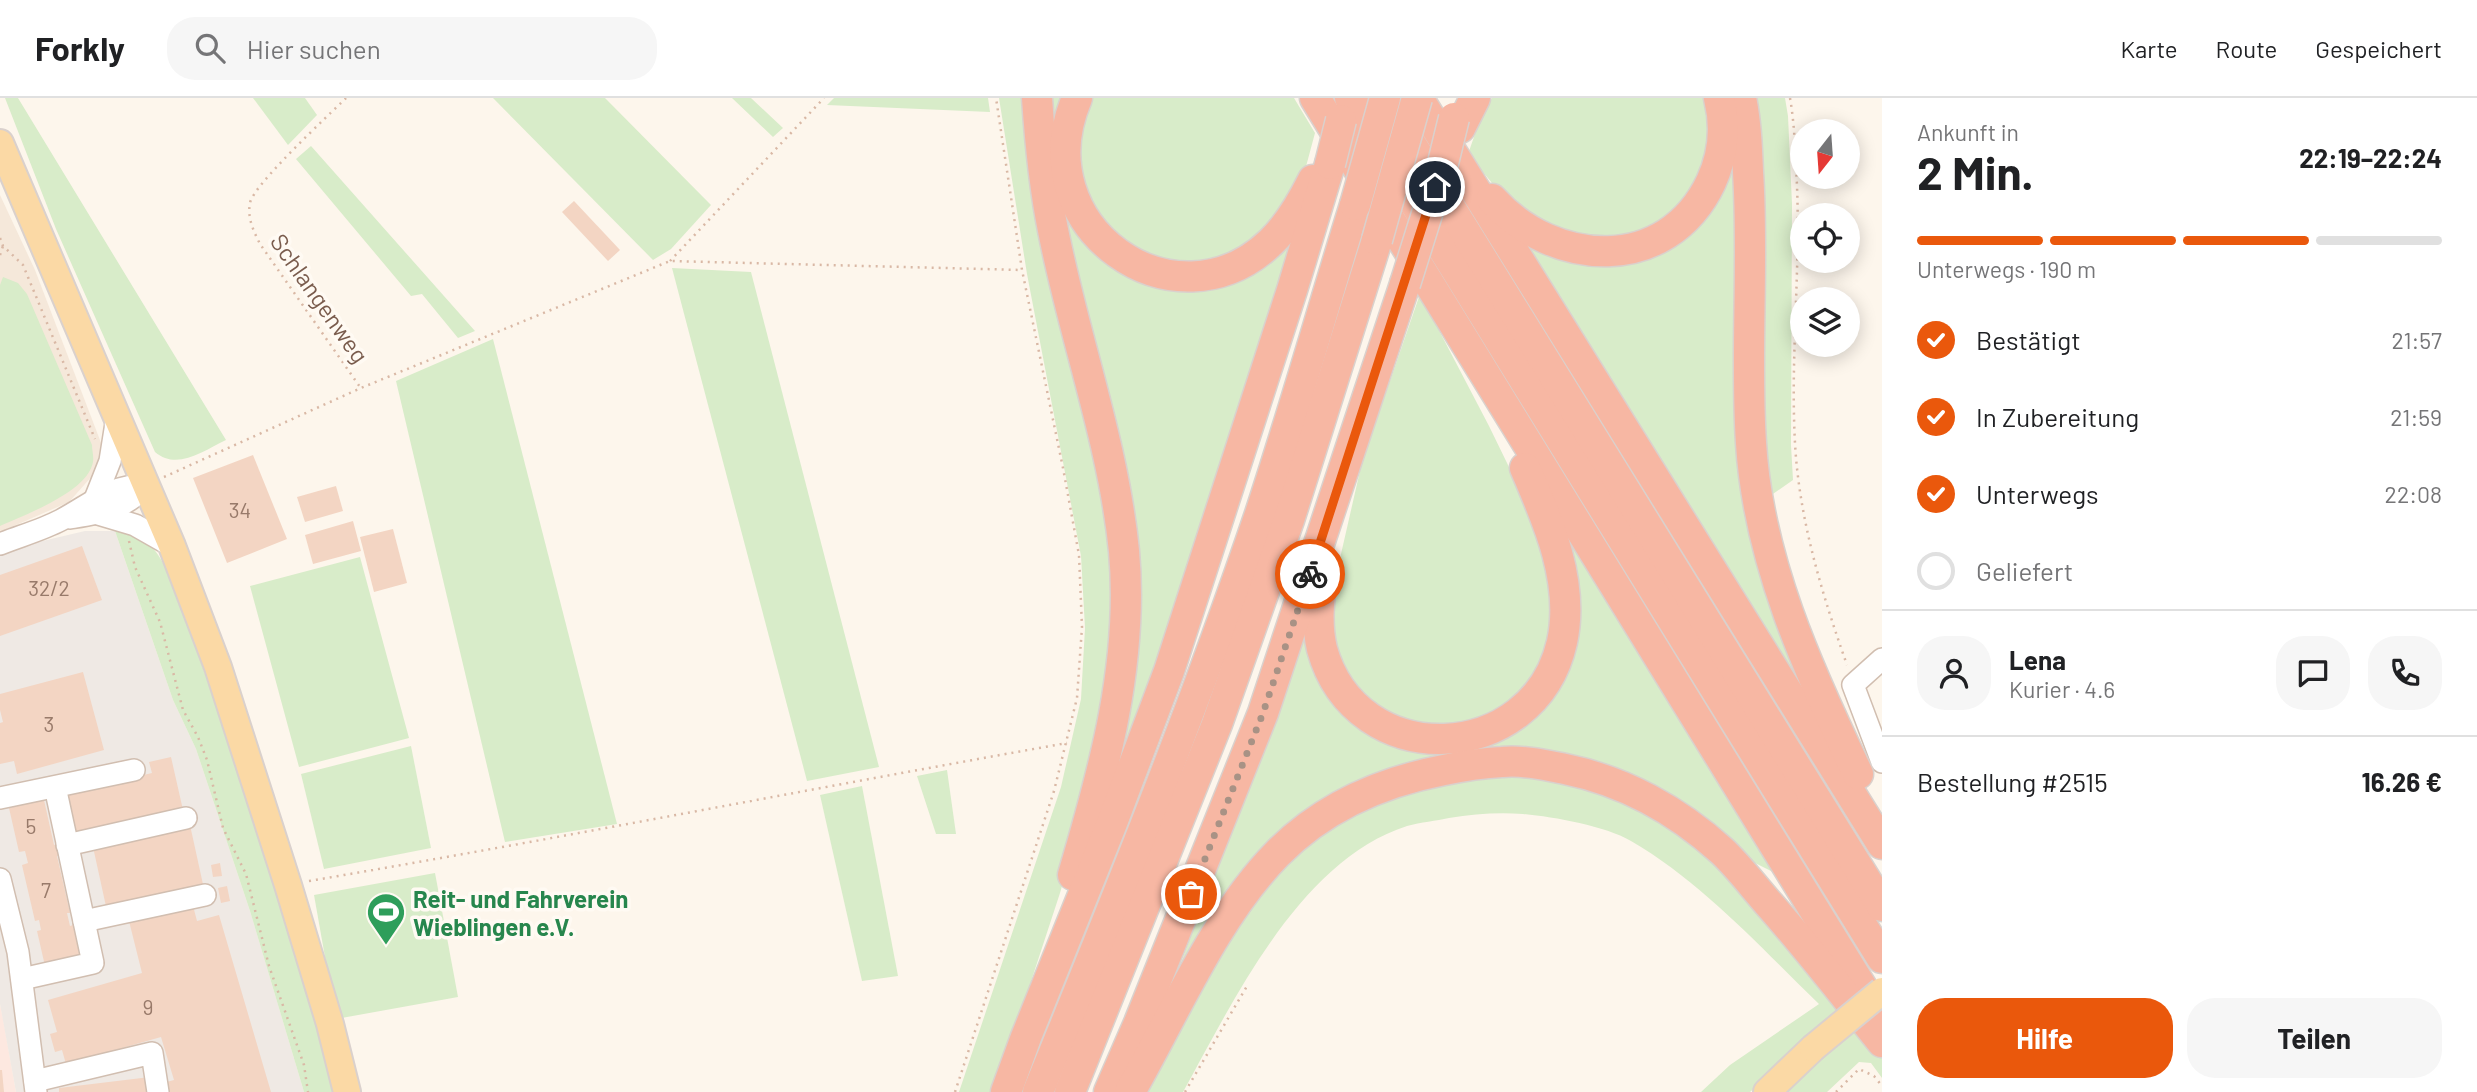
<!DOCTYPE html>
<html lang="de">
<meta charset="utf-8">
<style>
:root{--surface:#fff;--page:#f6f6f6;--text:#202124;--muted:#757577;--line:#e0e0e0;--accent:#ea580c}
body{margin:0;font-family:Barlow,sans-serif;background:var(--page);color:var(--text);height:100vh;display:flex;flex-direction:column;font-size:26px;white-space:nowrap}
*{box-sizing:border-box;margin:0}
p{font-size:23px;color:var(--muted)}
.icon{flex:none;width:38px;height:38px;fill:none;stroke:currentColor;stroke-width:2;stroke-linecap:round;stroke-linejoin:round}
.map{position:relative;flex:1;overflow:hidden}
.details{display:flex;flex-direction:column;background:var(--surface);width:595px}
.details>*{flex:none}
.needle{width:46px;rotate:197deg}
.controls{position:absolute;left:1790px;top:21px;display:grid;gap:14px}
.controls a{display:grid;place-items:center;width:70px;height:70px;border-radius:50%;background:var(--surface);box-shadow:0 4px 18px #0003;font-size:35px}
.pin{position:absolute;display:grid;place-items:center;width:60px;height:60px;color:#fff;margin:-30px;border:4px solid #fff;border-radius:50%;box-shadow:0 2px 7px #0007}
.courier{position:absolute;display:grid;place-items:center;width:70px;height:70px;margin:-35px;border:5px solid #ea580c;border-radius:50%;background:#fff;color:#222;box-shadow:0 2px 9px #0007}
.overview em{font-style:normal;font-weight:700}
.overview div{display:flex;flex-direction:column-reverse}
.overview{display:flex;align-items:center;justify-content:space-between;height:119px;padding:0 35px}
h1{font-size:46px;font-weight:700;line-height:52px}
.bar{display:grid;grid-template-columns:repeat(4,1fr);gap:10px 7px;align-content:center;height:84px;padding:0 35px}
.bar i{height:9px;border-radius:5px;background:var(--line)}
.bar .current{background:var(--accent)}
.bar p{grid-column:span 4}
.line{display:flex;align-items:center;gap:18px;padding:0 35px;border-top:2px solid var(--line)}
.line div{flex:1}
.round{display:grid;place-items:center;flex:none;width:74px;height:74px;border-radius:28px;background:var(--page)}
ol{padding:0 35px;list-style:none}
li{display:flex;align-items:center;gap:21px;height:77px}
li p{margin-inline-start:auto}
li .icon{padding:7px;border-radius:50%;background:var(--accent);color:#fff;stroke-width:4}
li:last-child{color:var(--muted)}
li i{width:38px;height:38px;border:4px solid var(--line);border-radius:50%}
.cta{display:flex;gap:14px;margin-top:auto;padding:14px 35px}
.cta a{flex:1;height:80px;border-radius:28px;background:var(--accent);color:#fff;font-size:28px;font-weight:700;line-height:80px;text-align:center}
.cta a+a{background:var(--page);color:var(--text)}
header{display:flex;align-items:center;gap:42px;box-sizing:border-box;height:98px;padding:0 35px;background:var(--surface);border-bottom:2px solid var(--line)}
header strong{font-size:33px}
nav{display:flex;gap:38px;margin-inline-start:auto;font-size:24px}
.search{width:490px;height:63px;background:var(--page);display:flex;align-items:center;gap:18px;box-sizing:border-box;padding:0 24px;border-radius:28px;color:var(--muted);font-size:26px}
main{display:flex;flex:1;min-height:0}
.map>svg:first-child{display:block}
</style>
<header>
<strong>Forkly</strong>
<div class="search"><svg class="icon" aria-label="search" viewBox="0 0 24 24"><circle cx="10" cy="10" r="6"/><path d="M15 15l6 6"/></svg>Hier suchen</div>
<nav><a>Karte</a><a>Route</a><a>Gespeichert</a></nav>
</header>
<main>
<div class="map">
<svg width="1882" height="994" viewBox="0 0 1882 994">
<rect width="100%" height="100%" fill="#fdf6ec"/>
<!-- residential -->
<polygon fill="#f5e8da" points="0,97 35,172 103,350 93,377 69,404 0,434"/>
<!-- commercial -->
<polygon fill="#fde8e0" points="0,906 4,926 16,994 0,994"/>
<!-- industrial -->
<polygon fill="#efe9e4" points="85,433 115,433 173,602 196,651 250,813 304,994 16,994 0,906 0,453"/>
<!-- green -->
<g fill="#d8ecc9">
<path d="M5,0h13l208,342c-23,11 -49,31 -71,12l-99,-223z"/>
<polygon points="253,0 305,0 317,17 288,47"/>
<polygon points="493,0 605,0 711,107 671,151 653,162"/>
<polygon points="732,0 751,0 783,30 773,39"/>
<polygon points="834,0 988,0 990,14 827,7"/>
<polygon points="999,0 1025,0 1098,369 1112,455 1114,535 1089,693 1060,795 1017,926 992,994 959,994 1061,689 1081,601 1085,530 1081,458 1027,176"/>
<path d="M1048,0h246l21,35 -29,108 6,3c-52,174 -110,347 -171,518l11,-82 -76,-487z"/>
<polygon points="1492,0 1785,0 1788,18 1792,106 1791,347 1793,382 1750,412 1823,624 1515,134 1557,136 1511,108 1468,56 1481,19"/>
<polygon points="311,48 475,233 458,240 422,196 411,198 296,61"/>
<polygon points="672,170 751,174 879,669 807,683"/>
<path d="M3,179l15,6 9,11 65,151c0,5 2,12 1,17 -5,30 -69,53 -93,64v-241z"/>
<polygon points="1420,196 1489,328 1528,408 1550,403 1783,779 1745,760 1560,659 1347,694 1175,880 1240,710 1307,520 1331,540 1328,513 1362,364"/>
<polygon points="493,241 617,726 505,744 396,283"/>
<path d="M115,433c33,9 39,12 54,44l73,200 94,317h-32l-54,-181 -54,-162 -23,-49z"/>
<polygon points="360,459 409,640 299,669 250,488"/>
<polygon points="411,648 431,750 324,771 301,676"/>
<polygon points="947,672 956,736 936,736 917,678"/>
<path d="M1525,676l47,7 87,37 73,58 111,132 -93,84h-49l29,-27 89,-61c-59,-57 -116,-121 -188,-163 -26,-15 -77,-24 -108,-27 -25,-2 -49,0 -74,4 -13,3 -28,4 -42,8 -107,34 -173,174 -224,266h-42l56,-106 67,-98 43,-44 39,-27 83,-34z"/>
<polygon points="862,688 898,878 862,883 820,697"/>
<polygon points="435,775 458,899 336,921 314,797"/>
<polygon points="1859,926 1882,956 1882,980 1871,965 1859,964 1827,994 1781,994"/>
</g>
<!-- building -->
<g fill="#f3d5c3">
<polygon points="574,103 620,152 608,163 562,114"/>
<polygon points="253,357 287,441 227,465 193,380"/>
<polygon points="336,388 343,413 305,424 297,399"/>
<polygon points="353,423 361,453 313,466 305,437"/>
<polygon points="393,431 407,485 374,494 360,439"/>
<polygon points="82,448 102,502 0,538 0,477"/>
<polygon points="83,574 104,652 17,676 14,663 0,666 0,625 3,624 0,612 0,596"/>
<polygon points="171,659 183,712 71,738 62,696 152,675 149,664"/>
<polygon points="44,702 54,747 62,745 65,756 57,758 70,815 67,815 70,828 73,827 80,860 45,868 37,833 41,832 39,822 35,823 22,767 28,765 25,753 19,754 9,710"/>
<polygon points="190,727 204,791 107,813 93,749"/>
<polygon points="220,765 222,778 213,779 211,767"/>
<polygon points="227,788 230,803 221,805 218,790"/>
<polygon points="192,804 197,823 219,817 271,994 165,994 163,985 174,982 161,939 66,966 62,952 55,954 50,936 57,934 48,902 142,875 128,819"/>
<polygon points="0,972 2,972 4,994 0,994"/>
<polygon points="150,979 152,994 59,994 59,990"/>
</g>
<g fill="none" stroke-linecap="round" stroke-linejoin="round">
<!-- minor casing -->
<g stroke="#d1beb0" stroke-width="24">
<g id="minor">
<polyline points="95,401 110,363 117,319"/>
<polyline points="98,416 135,427 172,448"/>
<path d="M70,420c31,-5 55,-8 76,-33"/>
<path d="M0,446c20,-8 42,-14 61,-24 30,-16 49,-35 85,-35"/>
<polyline points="1882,561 1853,587 1882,664"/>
<polyline points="0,700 134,672"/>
<polyline points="67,747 186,720"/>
<polyline points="0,781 18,854 36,994"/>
<polyline points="84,823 205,797"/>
<polyline points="22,881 93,865 57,698"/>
<polyline points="35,983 152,955 158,994"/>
</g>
</g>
<!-- major casing -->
<g stroke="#dad1cd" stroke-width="30">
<g id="major">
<polyline points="0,45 172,448 218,569 288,787 330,926 347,994"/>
<polyline points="1767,994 1813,950"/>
</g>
</g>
<!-- highway casing -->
<g stroke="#dad1cd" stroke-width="33">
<g id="highway">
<path d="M1037,0c3,44 7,88 16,132 21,108 60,211 71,321 10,110 -20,220 -51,324"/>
<path d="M1077,0c-55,129 98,236 194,144 18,-17 31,-40 42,-62"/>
<polyline points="1315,0 1882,922"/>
<polyline points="1350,0 1882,860"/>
<polyline points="1418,0 1882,746"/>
<path d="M1741,0c5,24 6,49 7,74 6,90 -3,181 3,271 7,117 57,227 107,331"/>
<polyline points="1396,22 1882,808"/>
<polyline points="1460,30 1475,0"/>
<path d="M1492,101c62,69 175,76 219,-17 12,-26 15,-56 8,-84"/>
<path d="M1322,478c-3,24 -6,48 0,73 34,124 212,118 240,-7 13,-59 -14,-121 -37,-174"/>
<polyline points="1006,994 1026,939 1112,725 1169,573 1292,192 1330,66"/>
<path d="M1038,994c78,-191 156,-383 222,-578 34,-103 63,-206 95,-309"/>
<polyline points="1070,994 1217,626 1289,422 1377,142"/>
<polyline points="1109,994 1139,925 1263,615 1405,186"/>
<path d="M1130,994c44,-77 85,-175 147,-238 46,-47 104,-72 167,-84 19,-4 39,-7 58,-8 21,-2 43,3 63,7 59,12 113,42 157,82 17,16 31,35 46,52 40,45 76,92 114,139"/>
</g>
</g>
<!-- path -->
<g stroke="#d9b8a5" stroke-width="2.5" stroke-dasharray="2 5" stroke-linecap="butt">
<path d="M346,0c-17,17 -93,87 -96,105 -3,15 4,29 10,41l100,143"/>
<path d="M1790,0c4,23 5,46 6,69 6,92 -6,184 -1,276 4,76 27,151 52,222"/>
<polyline points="0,140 3,148 23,167 95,341"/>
<polyline points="0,157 3,148"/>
<polyline points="670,163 824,0"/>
<polyline points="164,379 361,290 670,163 1022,172"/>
<polyline points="129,443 135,469 160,524 183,612 198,639 207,662 223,730 246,776 269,868 304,967 308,994"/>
<path d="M309,783c253,-43 505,-93 758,-138"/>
<polyline points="955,994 1054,693 1077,600 1082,529 1079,457 1063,370 1022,172 996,0"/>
<polyline points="1185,994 1247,888"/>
<polyline points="1836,994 1859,971 1874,978 1882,988"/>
</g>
<!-- minor -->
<use href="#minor" stroke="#fff" stroke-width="21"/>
<!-- major -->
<use href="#major" stroke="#fbd9a5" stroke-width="26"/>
<!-- highway -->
<use href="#highway" stroke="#f7b7a3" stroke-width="30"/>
<!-- major-bridge casing -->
<g stroke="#dad1cd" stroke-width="30" stroke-linecap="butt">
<polyline id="major-bridge" points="1813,950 1882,893"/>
</g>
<!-- highway-bridge casing -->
<g stroke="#dad1cd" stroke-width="33" stroke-linecap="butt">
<g id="highway-bridge">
<polyline points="1330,66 1341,22"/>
<polyline points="1355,107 1385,0"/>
<polyline points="1377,142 1417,0"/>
<polyline points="1405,186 1443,65 1454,20"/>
</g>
</g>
<!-- major-bridge -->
<use href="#major-bridge" stroke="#fbd9a5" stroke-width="26"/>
<!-- highway-bridge -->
<use href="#highway-bridge" stroke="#f7b7a3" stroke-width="30"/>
</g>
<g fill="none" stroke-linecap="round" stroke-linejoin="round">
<!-- done -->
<polyline stroke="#a89285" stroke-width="7" stroke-dasharray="0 12.6" points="1191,796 1263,615 1310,476"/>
<!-- route -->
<polyline stroke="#ea580c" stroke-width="9" points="1310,476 1435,89"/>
</g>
<!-- icons -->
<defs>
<g id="stadium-pin" transform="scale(2.0125)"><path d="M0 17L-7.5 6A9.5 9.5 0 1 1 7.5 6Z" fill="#2e9e5b" stroke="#fffaf3"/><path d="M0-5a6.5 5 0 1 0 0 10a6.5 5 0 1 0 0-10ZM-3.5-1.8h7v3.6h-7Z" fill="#fff"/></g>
</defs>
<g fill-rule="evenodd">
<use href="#stadium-pin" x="386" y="814"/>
</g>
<g text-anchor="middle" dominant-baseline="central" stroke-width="7" stroke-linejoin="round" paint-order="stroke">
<!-- number labels -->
<g font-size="21" fill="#987a6a">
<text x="240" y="411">34</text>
<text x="49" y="489">32/2</text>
<text x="49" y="625">3</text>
<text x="31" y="727">5</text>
<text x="46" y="791">7</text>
<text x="148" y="908">9</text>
</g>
<!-- street labels -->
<g font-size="24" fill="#7a5c4d" stroke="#fffaf3">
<text transform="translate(320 200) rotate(55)">Schlangenweg</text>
</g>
<!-- leisure labels -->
<g font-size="24" font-weight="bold" fill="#27864d" stroke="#fffaf3" text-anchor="start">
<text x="413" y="800">Reit- und Fahrverein<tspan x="413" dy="28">Wieblingen e.V.</tspan></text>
</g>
</g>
</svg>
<div class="controls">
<a><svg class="needle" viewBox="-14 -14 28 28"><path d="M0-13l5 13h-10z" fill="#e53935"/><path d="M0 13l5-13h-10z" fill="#757577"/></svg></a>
<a><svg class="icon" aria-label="locate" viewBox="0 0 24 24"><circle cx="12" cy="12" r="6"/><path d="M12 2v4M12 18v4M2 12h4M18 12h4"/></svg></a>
<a><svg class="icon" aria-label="layers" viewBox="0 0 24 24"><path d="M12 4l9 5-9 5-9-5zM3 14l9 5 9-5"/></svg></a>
</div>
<div class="pin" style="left:1191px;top:796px;background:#ea580c"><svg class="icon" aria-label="bag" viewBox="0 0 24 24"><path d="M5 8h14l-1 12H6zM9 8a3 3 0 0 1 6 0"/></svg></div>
<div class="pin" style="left:1435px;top:89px;background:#1f2937"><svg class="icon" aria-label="home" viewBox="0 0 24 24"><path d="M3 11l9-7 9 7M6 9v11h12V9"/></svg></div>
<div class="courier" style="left:1310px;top:476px"><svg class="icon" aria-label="bike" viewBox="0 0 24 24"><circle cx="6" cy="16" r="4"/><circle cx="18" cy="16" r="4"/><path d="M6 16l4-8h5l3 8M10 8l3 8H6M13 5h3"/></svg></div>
</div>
<section class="details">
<div class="overview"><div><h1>2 Min.</h1><p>Ankunft in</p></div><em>22:19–22:24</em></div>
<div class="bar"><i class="current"></i><i class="current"></i><i class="current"></i><i></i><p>Unterwegs · 190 m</p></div>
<ol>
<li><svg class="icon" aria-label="check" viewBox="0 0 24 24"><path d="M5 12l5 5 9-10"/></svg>Bestätigt<p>21:57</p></li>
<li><svg class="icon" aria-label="check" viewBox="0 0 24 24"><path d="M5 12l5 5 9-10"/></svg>In Zubereitung<p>21:59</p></li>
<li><svg class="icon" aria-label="check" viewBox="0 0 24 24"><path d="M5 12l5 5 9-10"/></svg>Unterwegs<p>22:08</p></li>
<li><i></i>Geliefert</li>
</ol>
<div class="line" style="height:126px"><a class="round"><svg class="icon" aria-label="person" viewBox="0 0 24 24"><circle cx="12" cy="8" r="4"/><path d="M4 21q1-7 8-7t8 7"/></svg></a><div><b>Lena</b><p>Kurier · 4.6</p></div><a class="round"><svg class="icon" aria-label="chat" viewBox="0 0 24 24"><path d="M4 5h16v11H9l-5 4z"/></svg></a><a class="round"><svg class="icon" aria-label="phone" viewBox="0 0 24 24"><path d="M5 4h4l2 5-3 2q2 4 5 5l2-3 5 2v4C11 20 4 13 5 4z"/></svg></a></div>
<div class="line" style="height:91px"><div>Bestellung #2515</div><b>16.26 €</b></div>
<div class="cta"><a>Hilfe</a><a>Teilen</a></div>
</section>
</main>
